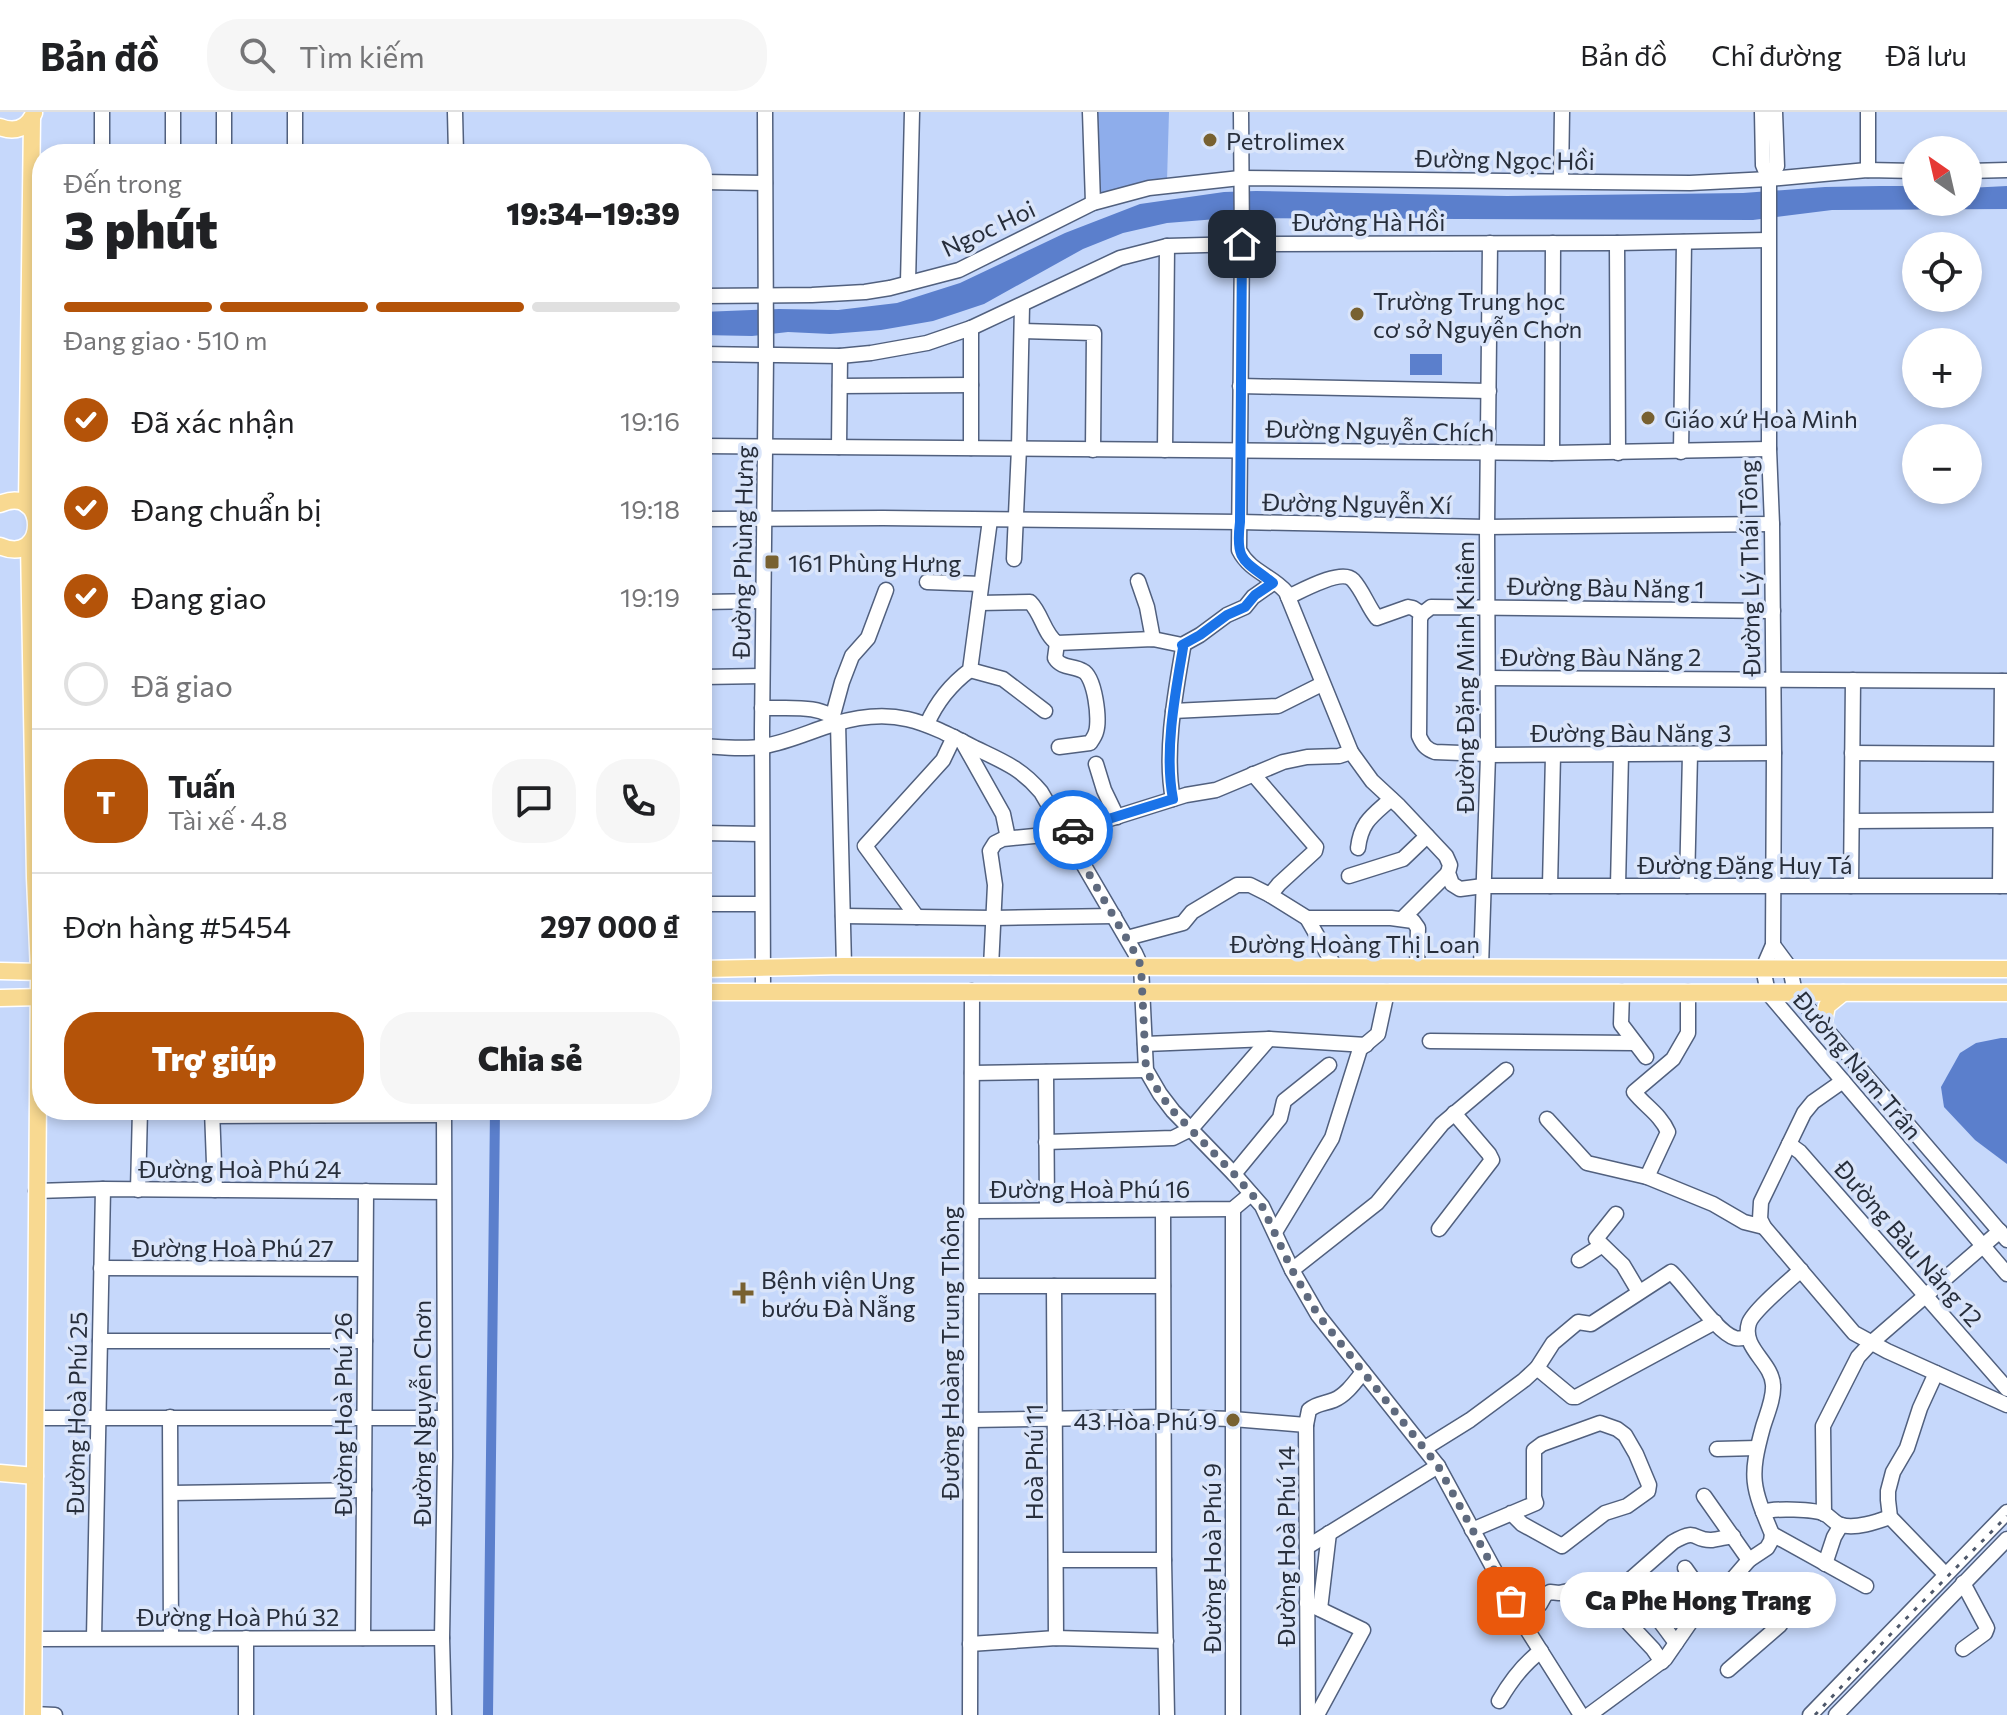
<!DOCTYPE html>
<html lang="vi">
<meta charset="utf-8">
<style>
:root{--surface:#fff;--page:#f6f6f6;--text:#202124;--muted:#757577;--line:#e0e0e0;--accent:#b45309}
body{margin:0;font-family:Commissioner,sans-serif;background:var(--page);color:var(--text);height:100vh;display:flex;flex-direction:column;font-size:30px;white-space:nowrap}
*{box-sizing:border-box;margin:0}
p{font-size:26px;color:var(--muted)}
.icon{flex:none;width:44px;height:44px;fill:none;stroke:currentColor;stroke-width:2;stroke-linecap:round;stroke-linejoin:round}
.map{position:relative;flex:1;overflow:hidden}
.side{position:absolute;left:32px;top:32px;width:680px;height:976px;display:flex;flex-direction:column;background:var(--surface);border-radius:32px;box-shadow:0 4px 12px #0003}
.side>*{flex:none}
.needle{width:52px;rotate:326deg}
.controls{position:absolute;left:1902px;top:24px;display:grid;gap:16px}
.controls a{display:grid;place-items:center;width:80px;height:80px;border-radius:50%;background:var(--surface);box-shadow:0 4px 12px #0003;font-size:40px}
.pin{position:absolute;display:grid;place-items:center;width:68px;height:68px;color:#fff;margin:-34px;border-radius:16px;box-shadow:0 4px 12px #0006}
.courier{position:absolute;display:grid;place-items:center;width:80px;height:80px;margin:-40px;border:6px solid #1a73e8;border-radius:50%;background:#fff;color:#222;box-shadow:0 2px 10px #0007}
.bubble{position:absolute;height:56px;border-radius:28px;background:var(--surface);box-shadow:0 4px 12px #0003;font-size:26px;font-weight:800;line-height:56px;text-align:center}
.headline em{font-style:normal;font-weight:800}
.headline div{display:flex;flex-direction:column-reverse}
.headline{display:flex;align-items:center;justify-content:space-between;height:136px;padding:0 32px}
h1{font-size:52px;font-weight:800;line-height:60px}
.bar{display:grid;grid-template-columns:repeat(4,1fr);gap:12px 8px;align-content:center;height:96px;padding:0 32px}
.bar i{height:10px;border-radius:6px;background:var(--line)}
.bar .current{background:var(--accent)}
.bar p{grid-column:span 4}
.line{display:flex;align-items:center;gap:20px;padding:0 32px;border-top:2px solid var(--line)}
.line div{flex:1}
.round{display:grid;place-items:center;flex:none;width:84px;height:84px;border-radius:32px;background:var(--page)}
ol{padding:0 32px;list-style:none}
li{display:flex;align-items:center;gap:24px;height:88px}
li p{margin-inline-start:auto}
li .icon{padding:8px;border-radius:50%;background:var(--accent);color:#fff;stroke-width:4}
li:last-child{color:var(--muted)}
li i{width:44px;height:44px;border:4px solid var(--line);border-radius:50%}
.primary-button{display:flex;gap:16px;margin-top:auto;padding:16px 32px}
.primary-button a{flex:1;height:92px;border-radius:32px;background:var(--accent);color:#fff;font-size:32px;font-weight:800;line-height:92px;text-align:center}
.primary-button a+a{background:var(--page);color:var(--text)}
header{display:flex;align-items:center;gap:48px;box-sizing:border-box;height:112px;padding:0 40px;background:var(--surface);border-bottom:2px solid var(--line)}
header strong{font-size:38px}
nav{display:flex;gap:44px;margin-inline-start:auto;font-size:28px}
.search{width:560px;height:72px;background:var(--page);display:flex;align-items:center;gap:20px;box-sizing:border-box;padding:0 28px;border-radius:32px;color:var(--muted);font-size:30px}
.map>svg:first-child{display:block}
</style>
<header>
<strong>Bản đồ</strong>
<div class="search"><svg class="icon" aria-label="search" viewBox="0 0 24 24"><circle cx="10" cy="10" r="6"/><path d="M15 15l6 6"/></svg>Tìm kiếm</div>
<nav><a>Bản đồ</a><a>Chỉ đường</a><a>Đã lưu</a></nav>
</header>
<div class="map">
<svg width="2007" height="1603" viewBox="0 0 2007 1603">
<rect width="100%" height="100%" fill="#c6d8fb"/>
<!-- green -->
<polygon fill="#8eadeb" points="1090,0 1169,0 1167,69 1093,91"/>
<!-- water -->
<g fill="#5b7fcc">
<polygon points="1880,74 1916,74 1916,90 1968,90 1968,76 2007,74 2007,97 1832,98 1753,108 1229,106 1167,111 1123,121 1083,137 984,192 933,209 881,218 830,222 788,220 752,224 702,223 702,200 779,197 838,198 897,191 960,171 1065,121 1140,92 1224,80 1256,79 1507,84 1743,81 1825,75"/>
<rect x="1410" y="242" width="32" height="21"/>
<polygon points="2001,926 2007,926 2007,1052 1975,1028 1944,995 1941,975 1960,941 1976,931"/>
</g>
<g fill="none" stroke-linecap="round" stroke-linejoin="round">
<!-- canal -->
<polyline stroke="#5b7fcc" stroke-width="10" points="488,1603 495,998"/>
<!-- minor casing -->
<g stroke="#51607e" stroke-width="17">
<g id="minor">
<polyline points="173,0 173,42"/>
<polyline points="455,0 456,42"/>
<polyline points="1090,0 1093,91"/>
<path d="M1241,0l1,132 -3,306c11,22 34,26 47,42l65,160 21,29 27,25 47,50 4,9 -2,8 4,11 8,5 23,-3h524"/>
<polyline points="1762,0 1763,53 1769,67 1769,337 1772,412 1774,641 1773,833 1763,856 1768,881 2007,1162"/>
<polyline points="1868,0 1868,58"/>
<polyline points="102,42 102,0"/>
<polyline points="224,42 224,0"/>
<polyline points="295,42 295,0"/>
<polyline points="1968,59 2007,58"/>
<polyline points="1769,67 1777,54 1775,0"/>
<polyline points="1561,69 1562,0"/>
<polyline points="702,70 765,71"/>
<polyline points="1617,131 1618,341"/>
<polyline points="908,171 912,0"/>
<polyline points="702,184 812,183 865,180 890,176 959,158 1093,91 1149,76 1240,66 1690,71 1769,67 1867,58 1916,59"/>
<polyline points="1022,219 1094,221 1093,338"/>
<polyline points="702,242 840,244 871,241 927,231 971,216 1120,146 1167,134 1242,132 1617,131 1768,128"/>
<polyline points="840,274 971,273"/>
<polyline points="1240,274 1489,279"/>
<polyline points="702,334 1552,341 1769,337"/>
<polyline points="839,335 840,244"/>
<polyline points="971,336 971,216"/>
<polyline points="1165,338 1167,134"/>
<polyline points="1681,340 1684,130"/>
<polyline points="1552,341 1553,131"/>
<polyline points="702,407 883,406 1240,410 1487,415 1772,412"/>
<polyline points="1014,447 1019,336 1022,193"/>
<polyline points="1138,469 1147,495 1153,527"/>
<polyline points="927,470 981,472"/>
<path d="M1288,485c13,-6 54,-29 65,-17 10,11 15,27 24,38l31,-11 5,1 9,6"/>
<polyline points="702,490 762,489"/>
<path d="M979,491l51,-1c12,12 14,32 27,41l96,-4 29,6 1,3c-8,47 -19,105 -10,151"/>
<path d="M1057,531l-2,15c7,11 18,7 28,13 12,6 17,49 13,61 -1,4 -4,8 -6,11l-31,4"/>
<polyline points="1182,533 1200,523 1227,503 1245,495 1253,485 1273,471"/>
<polyline points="970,558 1003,567 1045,599"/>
<polyline points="702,565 762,564"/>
<polyline points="1487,566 2007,569"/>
<path d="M762,596c21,1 63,-5 76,15l6,243"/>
<polyline points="1173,599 1278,594 1322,572"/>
<polyline points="833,603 842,570 852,544 868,526 886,478"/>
<path d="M927,612c10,-23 23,-39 43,-54l20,-150"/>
<polyline points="962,629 1003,702 1008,726"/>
<path d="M702,634c19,1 44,4 62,0 24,-4 47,-15 70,-22 60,-18 89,-3 141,24 27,13 46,20 66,44l94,161 6,13 5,104 14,24 13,17 61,63 28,32 30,64 26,45 120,151 85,157 58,92"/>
<polyline points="1852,641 2001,642"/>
<path d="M1487,642l-52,-2c-9,-3 -12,-7 -16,-16l1,-117 2,-5 9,-7 342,4"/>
<polyline points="1488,643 1774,641"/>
<polyline points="1096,652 1104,678 1117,705"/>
<polyline points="1253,662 1316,735 1315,739 1279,772 1270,783"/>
<polyline points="1852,709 2000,708"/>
<polyline points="702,721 761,722"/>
<path d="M1358,736c3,-26 14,-32 33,-49"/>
<polyline points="1349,764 1403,747 1427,724"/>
<polyline points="1550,774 1553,643"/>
<polyline points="1618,774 1621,642"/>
<polyline points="1687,774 1690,642"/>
<polyline points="1851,774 1853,568"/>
<polyline points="2000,774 2002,569"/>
<polyline points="702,792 762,792"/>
<polyline points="843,804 993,806 1114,804"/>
<polyline points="917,805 865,734 943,648 954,625"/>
<polyline points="1307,806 1335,855"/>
<polyline points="1402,807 1448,761"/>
<polyline points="1127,826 1183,811 1192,800 1237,773 1250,773 1270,783 1307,806 1391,806 1413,809 1418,816 1417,855"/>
<polyline points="1773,833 1790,856 1795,881 2007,1128"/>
<polyline points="991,855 995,773 990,739 995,731 1003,727 1065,721 1186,683 1216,678 1283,650 1307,645 1339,644 1351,640"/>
<polyline points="1481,855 1488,643 1487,415 1490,131"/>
<polyline points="763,880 762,618 766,243 765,0"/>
<polyline points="1622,880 1621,912 1646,945"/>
<polyline points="1430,929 1635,931"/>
<polyline points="1145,932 1269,927 1366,933"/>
<polyline points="1046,960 1047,1098"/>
<polyline points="972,961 1146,958"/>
<polyline points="1843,969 1813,990 1804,1001 1761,1090 1760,1107 1764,1115 1854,1221 1887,1239 2007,1293"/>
<polyline points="212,998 215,1078"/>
<polyline points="444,998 445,1345 442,1526 444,1603"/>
<polyline points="212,1004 444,1003"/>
<polyline points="1547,1007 1587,1051 1647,1065 1713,1092 1744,1110 1764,1115"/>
<polyline points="1046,1030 1173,1026 1191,1017 1269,927"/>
<polyline points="1789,1032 1800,1040 2007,1277"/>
<polyline points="1234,1062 1280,1006 1284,989 1329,953"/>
<path d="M1647,1065l21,-45c-7,-17 -23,-26 -34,-40l39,-33 15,-26v-41"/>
<polyline points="138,1078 140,998"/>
<polyline points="36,1079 103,1077 443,1080"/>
<polyline points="1163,1098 1164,1448 1167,1603"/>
<polyline points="972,1099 1233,1097 1251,1082"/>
<polyline points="1616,1102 1596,1127 1623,1153 1639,1180"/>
<polyline points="1439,1117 1492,1048 1489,1042 1454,1001"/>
<polyline points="1275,1120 1332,1026 1360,937 1378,922 1387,880"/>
<polyline points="1579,1148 1601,1134"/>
<polyline points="101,1156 365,1157"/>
<polyline points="1292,1158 1377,1091 1442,1012 1506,958"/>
<polyline points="971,1174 1163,1174"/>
<polyline points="1054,1174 1056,1526"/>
<polyline points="100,1229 365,1229"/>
<polyline points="1537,1256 1572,1285 1576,1285 1715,1210"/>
<polyline points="1936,1261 1920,1296 1907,1336 1893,1360 1888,1379 1888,1388 1890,1405 1945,1462"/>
<polyline points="170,1305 171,1526"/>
<polyline points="35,1306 444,1306"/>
<polyline points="971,1308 1164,1305 1233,1307 1306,1313 1308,1603"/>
<path d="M1306,1313l3,-15c8,-7 15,-6 25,-10 12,-5 21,-18 29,-28"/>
<path d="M1425,1336l45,-28 54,-40 13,-12 16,-25 25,-21 13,2 80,-52c15,14 46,61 64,66 4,1 9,0 13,-1"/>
<polyline points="1717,1337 1757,1336"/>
<polyline points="171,1381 364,1378"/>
<polyline points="1704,1384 1749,1448"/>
<path d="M1763,1400c11,-4 51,-3 62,2 6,3 9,9 16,11 15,4 35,-3 49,-8"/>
<polyline points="1824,1402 1823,1314 1858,1245 1871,1231 2000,1119"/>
<polyline points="1472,1418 1536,1391 1534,1385 1534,1338 1542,1332 1600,1311 1617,1317 1625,1323 1636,1342 1649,1373 1648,1379 1627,1394 1605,1401 1562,1434 1522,1412 1511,1401"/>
<polyline points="1772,1422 1866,1474"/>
<polyline points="1307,1435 1438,1354"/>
<polyline points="1056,1448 1164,1448"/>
<polyline points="1825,1452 1834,1425 1841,1413"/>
<polyline points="1685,1456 1707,1487"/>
<polyline points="1963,1471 1987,1516 1985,1521 1963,1537"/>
<polyline points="1607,1488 1653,1537 1662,1550"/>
<polyline points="1307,1491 1363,1518 1317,1603"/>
<polyline points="1320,1497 1329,1421"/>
<polyline points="1653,1500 1676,1531"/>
<path d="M1523,1511l17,-19 5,-9 5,-3 9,1 9,-2 16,-7 17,16h6l66,-58c26,-15 19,-1 39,-2 7,-1 14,-3 21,-4"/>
<polyline points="94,1526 103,1077"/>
<polyline points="246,1526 246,1603"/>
<polyline points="363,1526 366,1079"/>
<polyline points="34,1527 442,1526"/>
<polyline points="970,1532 1056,1526 1166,1529"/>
<polyline points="1728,1558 1780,1513 1730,1470"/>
<path d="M1499,1589c11,-19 24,-37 42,-50"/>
<polyline points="33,1602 55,1603"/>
<polyline points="970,1603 972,879"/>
<polyline points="1233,1603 1233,1097"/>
<path d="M1589,1603l76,-56 40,-58 25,-19 19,-22 18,-12 4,-7 1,-7c-20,-48 -23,-56 -9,-107 4,-13 11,-29 10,-42 -1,-23 -32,-37 -24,-62 4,-12 41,-43 52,-53"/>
<polyline points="1810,1603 2007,1400"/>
<polyline points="1836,1603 2007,1427"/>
</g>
</g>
<!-- major casing -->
<g stroke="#fff" stroke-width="19">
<g id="major">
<path d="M0,15c15,6 28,1 34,-14"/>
<path d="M0,392c48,-21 48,63 0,42"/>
<polyline points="27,393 32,6"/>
<polyline points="29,432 35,766 39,860 33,1603"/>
<polyline points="702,857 844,854 2007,857"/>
<polyline points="0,859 42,860"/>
<polyline points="702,880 2007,881"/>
<polyline points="0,886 42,885"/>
<polyline points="1823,914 1827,894 1843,881"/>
<polyline points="0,1361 35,1364"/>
</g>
</g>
<!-- minor -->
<use href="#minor" stroke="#fff" stroke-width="14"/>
<!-- major -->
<use href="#major" stroke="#f8d991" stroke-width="16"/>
<!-- rail -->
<polyline stroke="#4e586a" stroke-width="3" stroke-dasharray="4 8" stroke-linecap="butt" points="1815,1603 1887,1526 2007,1404"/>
</g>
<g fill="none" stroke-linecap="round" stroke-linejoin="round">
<!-- done -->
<polyline stroke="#5f6a7e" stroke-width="8" stroke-dasharray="0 14.4" points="1073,718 1065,721 1135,841 1141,854 1146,958 1160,982 1173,999 1234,1062 1262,1094 1292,1158 1318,1203 1438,1354 1511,1489"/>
<!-- route -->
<path stroke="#1a73e8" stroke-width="10" d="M1073,718l100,-31c-9,-46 2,-105 10,-151l-1,-3 18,-10 27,-20 18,-8 10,-12 18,-12c-29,-23 -38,-21 -33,-61l2,-278"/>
</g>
<!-- markers -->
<g fill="#786131" stroke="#dae5fa" stroke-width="3">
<circle cx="1210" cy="28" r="8"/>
<circle cx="1357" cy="202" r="8"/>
<circle cx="1648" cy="306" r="8"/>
<rect x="764" y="442" width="16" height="16" rx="4"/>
<path d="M739 1169h8v8h8v8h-8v8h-8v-8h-8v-8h8z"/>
<circle cx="1233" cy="1308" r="8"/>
</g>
<g text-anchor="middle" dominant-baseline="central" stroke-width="7" stroke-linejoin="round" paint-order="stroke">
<!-- poi labels -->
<g font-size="24" fill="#272e3b" stroke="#dae5fa" text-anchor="start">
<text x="1226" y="28">Petrolimex</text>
<text x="1373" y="188">Trường Trung học<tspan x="1373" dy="28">cơ sở Nguyễn Chơn</tspan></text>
<text x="1664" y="306">Giáo xứ Hoà Minh</text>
<text x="788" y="450">161 Phùng Hưng</text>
<text x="761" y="1167">Bệnh viện Ung<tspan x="761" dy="28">bướu Đà Nẵng</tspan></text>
<text x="1217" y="1308" text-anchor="end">43 Hòa Phú 9</text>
</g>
<!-- street labels -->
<g font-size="24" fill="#272e3b" stroke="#dae5fa">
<text transform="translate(1505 47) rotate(1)">Đường Ngọc Hồi</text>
<text x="1369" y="109">Đường Hà Hồi</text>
<text transform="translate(988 116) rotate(-25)">Ngoc Hoi</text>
<text transform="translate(1380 318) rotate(1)">Đường Nguyễn Chích</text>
<text transform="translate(1357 391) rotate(1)">Đường Nguyễn Xí</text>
<text transform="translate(742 440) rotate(-89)">Đường Phùng Hưng</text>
<text transform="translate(1749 456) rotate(-91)">Đường Lý Thái Tông</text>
<text transform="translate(1606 475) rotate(1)">Đường Bàu Năng 1</text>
<text x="1601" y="544">Đường Bàu Năng 2</text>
<text transform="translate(1464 565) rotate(-90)">Đường Đặng Minh Khiêm</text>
<text x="1631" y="620">Đường Bàu Năng 3</text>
<text x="1745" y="752">Đường Đặng Huy Tá</text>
<text x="1355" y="831">Đường Hoàng Thị Loan</text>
<text transform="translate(1858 953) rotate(50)">Đường Nam Trân</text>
<text x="240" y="1056">Đường Hoà Phú 24</text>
<text x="1090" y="1076">Đường Hoà Phú 16</text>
<text transform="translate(1909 1131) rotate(49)">Đường Bàu Năng 12</text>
<text x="233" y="1135">Đường Hoà Phú 27</text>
<text transform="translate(949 1241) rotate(-90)">Đường Hoàng Trung Thông</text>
<text transform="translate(76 1301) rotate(-89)">Đường Hoà Phú 25</text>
<text transform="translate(421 1301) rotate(-90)">Đường Nguyễn Chơn</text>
<text transform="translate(342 1302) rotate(-90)">Đường Hoà Phú 26</text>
<text transform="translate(1033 1350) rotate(-90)">Hoà Phú 11</text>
<text transform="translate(1285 1434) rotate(-90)">Đường Hoà Phú 14</text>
<text transform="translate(1211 1446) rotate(-90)">Đường Hoà Phú 9</text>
<text x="238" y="1504">Đường Hoà Phú 32</text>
</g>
</g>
</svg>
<div class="controls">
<a><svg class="needle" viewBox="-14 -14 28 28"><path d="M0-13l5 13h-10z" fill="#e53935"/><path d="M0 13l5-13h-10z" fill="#757577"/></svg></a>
<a><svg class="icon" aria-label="locate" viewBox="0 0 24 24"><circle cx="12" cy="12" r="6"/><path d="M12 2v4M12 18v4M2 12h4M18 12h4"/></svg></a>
<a>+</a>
<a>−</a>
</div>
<div class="pin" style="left:1511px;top:1489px;background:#ea580c"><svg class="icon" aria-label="bag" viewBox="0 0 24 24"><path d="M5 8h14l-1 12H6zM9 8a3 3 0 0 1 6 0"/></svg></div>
<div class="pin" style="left:1242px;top:132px;background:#1f2937"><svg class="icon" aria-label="home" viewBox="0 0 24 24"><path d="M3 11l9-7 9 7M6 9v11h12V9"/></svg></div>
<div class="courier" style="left:1073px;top:718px"><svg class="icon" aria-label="car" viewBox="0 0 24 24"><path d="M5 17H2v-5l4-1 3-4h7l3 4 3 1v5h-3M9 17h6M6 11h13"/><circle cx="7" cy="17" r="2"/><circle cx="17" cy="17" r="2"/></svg></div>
<div class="bubble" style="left:1560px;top:1460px;width:276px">Ca Phe Hong Trang</div>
<section class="side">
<div class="headline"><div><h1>3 phút</h1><p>Đến trong</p></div><em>19:34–19:39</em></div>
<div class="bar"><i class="current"></i><i class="current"></i><i class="current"></i><i></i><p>Đang giao · 510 m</p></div>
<ol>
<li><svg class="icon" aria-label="check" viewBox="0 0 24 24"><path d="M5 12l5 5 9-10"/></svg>Đã xác nhận<p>19:16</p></li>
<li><svg class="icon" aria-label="check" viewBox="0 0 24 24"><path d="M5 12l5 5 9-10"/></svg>Đang chuẩn bị<p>19:18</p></li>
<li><svg class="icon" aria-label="check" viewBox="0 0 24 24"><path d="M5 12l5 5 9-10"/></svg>Đang giao<p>19:19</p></li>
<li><i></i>Đã giao</li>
</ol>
<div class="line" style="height:144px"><b class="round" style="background:var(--accent);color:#fff">T</b><div><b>Tuấn</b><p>Tài xế · 4.8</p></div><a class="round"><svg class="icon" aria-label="chat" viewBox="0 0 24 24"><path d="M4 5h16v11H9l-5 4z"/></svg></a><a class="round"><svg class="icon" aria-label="phone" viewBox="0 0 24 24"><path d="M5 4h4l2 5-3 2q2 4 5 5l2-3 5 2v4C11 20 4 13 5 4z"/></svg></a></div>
<div class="line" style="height:104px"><div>Đơn hàng #5454</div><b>297 000 ₫</b></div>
<div class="primary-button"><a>Trợ giúp</a><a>Chia sẻ</a></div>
</section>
</div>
